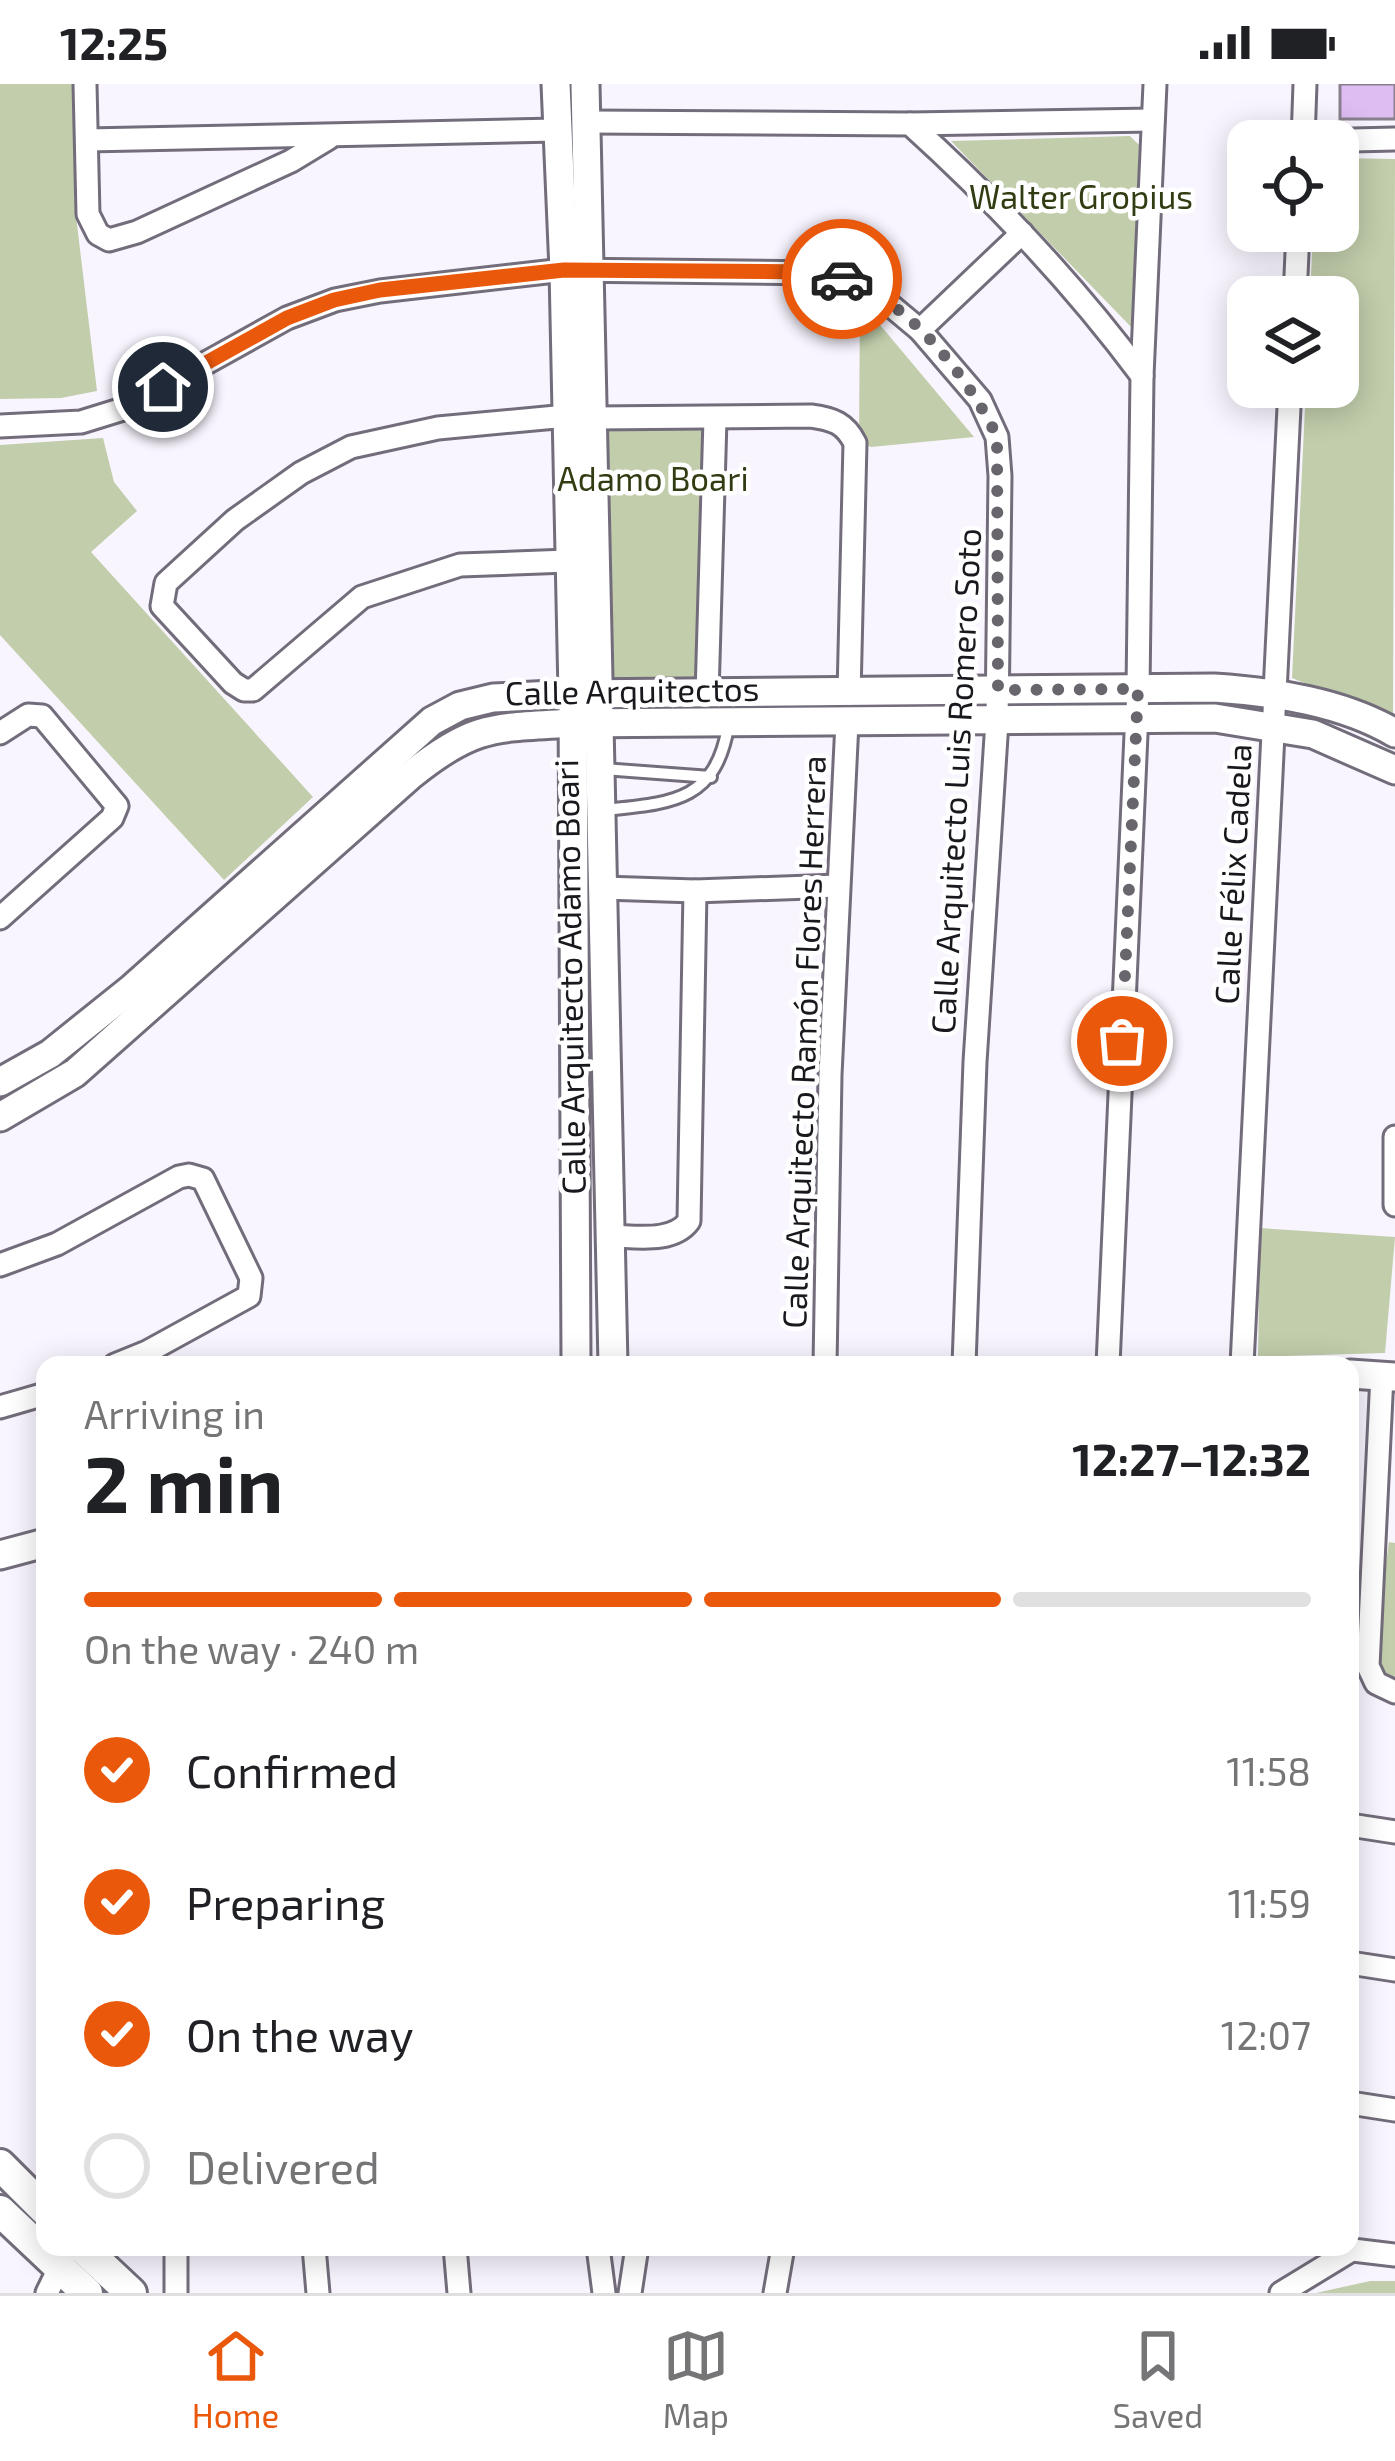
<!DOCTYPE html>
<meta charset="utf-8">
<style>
:root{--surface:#fff;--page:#f2f2f2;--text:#202124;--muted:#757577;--line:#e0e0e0;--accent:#ea580c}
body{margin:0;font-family:"Exo 2",sans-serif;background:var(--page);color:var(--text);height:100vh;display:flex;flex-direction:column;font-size:45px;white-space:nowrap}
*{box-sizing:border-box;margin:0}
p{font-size:39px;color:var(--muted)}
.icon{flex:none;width:66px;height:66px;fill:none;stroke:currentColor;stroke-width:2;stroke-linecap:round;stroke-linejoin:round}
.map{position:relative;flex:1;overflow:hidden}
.drawer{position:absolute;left:36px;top:1272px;width:1323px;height:900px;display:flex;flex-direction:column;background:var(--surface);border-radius:24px;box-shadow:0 6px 30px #0003}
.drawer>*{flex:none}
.fabs{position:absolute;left:1227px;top:36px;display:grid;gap:24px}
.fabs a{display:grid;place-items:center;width:132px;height:132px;border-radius:24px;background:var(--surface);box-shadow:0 6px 30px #0003;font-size:60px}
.pin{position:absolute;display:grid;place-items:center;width:102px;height:102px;color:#fff;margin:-51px;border:6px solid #fff;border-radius:50%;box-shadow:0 3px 12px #0007}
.courier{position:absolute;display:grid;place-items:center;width:120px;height:120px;margin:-60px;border:9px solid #ea580c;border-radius:50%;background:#fff;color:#222;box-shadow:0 3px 15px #0007}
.summary em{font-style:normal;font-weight:700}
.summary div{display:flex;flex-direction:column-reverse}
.summary{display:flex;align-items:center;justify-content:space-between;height:204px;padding:0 48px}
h1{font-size:78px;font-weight:700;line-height:90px}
.bar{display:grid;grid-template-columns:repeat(4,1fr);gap:18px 12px;align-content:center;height:144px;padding:0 48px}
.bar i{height:15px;border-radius:9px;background:var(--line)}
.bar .active{background:var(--accent)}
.bar p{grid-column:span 4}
ol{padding:0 48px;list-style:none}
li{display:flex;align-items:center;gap:36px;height:132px}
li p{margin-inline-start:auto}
li .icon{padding:12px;border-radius:50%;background:var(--accent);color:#fff;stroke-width:4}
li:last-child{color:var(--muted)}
li i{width:66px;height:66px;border:6px solid var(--line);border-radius:50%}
.status{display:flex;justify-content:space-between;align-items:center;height:84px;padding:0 60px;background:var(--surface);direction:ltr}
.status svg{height:33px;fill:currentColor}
.tabs{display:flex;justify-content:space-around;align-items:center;height:168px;border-top:3px solid var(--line);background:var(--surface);font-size:33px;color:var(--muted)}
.tabs a{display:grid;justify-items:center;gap:6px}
.tabs .active{color:var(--accent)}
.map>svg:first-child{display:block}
</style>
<div class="status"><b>12:25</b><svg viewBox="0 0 49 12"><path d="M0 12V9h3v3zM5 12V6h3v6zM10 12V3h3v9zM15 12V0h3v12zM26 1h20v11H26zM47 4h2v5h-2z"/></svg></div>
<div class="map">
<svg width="1395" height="2209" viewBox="0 0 1395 2209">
<rect width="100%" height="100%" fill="#f9f5ff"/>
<!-- green -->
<g fill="#c1cdab">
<polygon points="0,0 72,0 76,132 97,307 61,314 0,315"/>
<polygon points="1130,52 1139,61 1133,245 951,57"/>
<polygon points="1338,74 1395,75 1393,635 1292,594 1306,303 1338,303 1338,213 1310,213 1313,147 1338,147"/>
<polygon points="860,217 974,353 871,363 859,357"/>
<polygon points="594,334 715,335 707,611 601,611"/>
<polygon points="103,354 114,398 137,427 91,468 313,713 224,796 0,551 0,361"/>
<polygon points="1260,1144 1395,1153 1385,1269 1258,1273"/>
<polygon points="1389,1458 1395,1459 1395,1596 1370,1591"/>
<polygon points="1370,2197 1395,2197 1395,2209 1316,2209"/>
</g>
<!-- building -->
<rect fill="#debdf2" stroke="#89808e" stroke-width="3" x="1340" y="0" width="55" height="35"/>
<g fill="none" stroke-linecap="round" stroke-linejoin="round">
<!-- service casing -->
<g stroke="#736d7b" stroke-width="16">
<g id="service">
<polyline points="603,685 711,693"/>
<path d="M605,726c66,-7 110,-8 123,-83"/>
</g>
</g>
<!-- minor casing -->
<g stroke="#736d7b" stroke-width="27">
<g id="minor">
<polyline points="85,0 88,130 98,150 109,156 137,148 291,77 329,54"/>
<path d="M587,38l323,2c85,77 163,159 232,252"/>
<polyline points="910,40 1153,36"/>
<polyline points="87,56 557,46"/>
<polyline points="1303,57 1305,0"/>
<polyline points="1310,57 1395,55"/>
<polyline points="1295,213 1298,147"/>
<polyline points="920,246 1022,149"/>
<polyline points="567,332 438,344 351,363 301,389 235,436 166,499 162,522 233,599 244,606 253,606 362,513 460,481 568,477"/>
<path d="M594,334l217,-2c22,3 34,7 44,27l-6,251"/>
<polyline points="0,342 81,338 123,325 287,234 335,216 380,207 564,186 820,189 866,201 920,246 980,316 997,353 1000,392 997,637 975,978 964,1281"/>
<polyline points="707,611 715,335"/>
<polyline points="0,649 28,631 42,632 117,722 112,734 0,834"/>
<polyline points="603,804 695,807 838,802"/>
<polyline points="1395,1053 1395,1121"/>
<path d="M608,1152c26,0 64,8 81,-15l6,-330"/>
<polyline points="0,1181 57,1160 179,1093 189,1091 203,1095 251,1194 249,1212 147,1268 115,1281"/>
<polyline points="825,1281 830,991 847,638"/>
<polyline points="1108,1281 1138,605 1142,292 1155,0"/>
<polyline points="1242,1281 1290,303"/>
<polyline points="1382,1291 1368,1582 1376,1599 1395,1608"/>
<polyline points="0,1323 45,1310"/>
<polyline points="1350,1741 1395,1748"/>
<polyline points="1350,1879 1395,1886"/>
<polyline points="1350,2019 1395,2026"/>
<polyline points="176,2163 176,2209"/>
<polyline points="314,2163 318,2209"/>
<polyline points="455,2163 459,2209"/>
<polyline points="598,2163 604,2209"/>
<polyline points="1336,2164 1395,2171"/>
<polyline points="47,2209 65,2172"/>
<polyline points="630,2209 637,2163"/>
<polyline points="775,2209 783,2163"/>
<polyline points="1281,2209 1350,2167"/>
</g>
</g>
<!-- tertiary casing -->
<g stroke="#736d7b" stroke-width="33">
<g id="tertiary">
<polyline points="556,0 564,186 573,610 576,1281"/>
<polyline points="585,0 613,1281"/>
<path d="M0,998l50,-28 81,-65 301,-268 28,-15 33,-8 80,-4 641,-6c61,4 128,14 181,45"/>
<path d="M0,1033l75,-44 336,-298c63,-51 83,-47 161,-52l643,-5 98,16 82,36"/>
<polyline points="1350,1290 1395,1293"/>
<polyline points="0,1471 45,1459"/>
</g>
</g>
<!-- secondary casing -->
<g stroke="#736d7b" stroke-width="36">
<g id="secondary">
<polyline points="0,2081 45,2126"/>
<polyline points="0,2127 87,2209"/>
<polyline points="82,2163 131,2209"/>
</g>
</g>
<!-- service -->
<use href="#service" stroke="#fff" stroke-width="10"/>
<!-- minor -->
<use href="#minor" stroke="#fff" stroke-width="21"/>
<!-- tertiary -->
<use href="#tertiary" stroke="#fff" stroke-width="27"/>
<!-- secondary -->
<use href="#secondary" stroke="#fff" stroke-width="30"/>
</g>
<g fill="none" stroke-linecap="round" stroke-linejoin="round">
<!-- done -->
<path stroke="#68656c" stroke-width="12" stroke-dasharray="0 21.6" d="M842,195c63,17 128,100 155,158l1,253 140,-1 -16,352"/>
<!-- route -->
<polyline stroke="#ea580c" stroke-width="15" points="163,303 287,234 334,216 380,206 564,186 820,188 842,195"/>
</g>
<g text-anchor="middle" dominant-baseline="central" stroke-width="9" stroke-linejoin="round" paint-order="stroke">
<!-- park labels -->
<g font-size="33" fill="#313c12" stroke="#fff">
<text x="1081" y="112">Walter Gropius</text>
<text x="653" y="394">Adamo Boari</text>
</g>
<!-- street labels -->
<g font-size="33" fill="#1a181d" stroke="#fff">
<text transform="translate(632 606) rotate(-1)">Calle Arquitectos</text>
<text transform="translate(955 697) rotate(-87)">Calle Arquitecto Luis Romero Soto</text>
<text transform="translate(1232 790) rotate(-87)">Calle Félix Cadela</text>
<text transform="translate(569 893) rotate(-91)">Calle Arquitecto Adamo Boari</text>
<text transform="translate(803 958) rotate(-88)">Calle Arquitecto Ramón Flores Herrera</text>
</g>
</g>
</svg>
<div class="fabs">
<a><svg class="icon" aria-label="locate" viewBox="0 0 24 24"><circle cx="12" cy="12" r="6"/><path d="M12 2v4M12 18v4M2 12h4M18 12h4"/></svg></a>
<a><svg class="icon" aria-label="layers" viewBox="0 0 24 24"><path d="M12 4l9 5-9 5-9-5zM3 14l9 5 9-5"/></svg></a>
</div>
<div class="pin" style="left:1122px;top:957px;background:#ea580c"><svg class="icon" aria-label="bag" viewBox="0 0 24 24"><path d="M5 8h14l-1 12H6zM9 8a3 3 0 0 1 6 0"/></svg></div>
<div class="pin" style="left:163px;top:303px;background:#1f2937"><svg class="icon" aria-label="home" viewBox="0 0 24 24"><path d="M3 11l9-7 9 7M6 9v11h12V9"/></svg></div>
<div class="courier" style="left:842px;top:195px"><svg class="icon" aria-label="car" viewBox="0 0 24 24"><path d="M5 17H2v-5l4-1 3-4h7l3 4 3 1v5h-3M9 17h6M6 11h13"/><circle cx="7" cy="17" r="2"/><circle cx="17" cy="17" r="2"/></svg></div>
<section class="drawer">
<div class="summary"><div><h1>2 min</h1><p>Arriving in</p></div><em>12:27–12:32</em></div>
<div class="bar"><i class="active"></i><i class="active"></i><i class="active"></i><i></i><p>On the way · 240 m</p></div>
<ol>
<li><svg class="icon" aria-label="check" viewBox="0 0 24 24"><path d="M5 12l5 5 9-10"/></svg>Confirmed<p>11:58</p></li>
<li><svg class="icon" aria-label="check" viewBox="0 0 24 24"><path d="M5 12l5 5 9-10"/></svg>Preparing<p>11:59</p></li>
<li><svg class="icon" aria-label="check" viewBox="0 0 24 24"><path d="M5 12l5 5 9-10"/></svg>On the way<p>12:07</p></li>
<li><i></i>Delivered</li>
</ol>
</section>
</div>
<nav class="tabs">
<a class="active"><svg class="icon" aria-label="home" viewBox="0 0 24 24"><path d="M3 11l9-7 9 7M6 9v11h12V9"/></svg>Home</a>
<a><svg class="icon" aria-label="map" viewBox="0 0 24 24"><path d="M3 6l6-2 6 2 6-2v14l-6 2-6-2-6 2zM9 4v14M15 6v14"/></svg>Map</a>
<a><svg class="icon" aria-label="saved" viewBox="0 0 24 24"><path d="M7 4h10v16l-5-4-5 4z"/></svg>Saved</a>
</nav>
